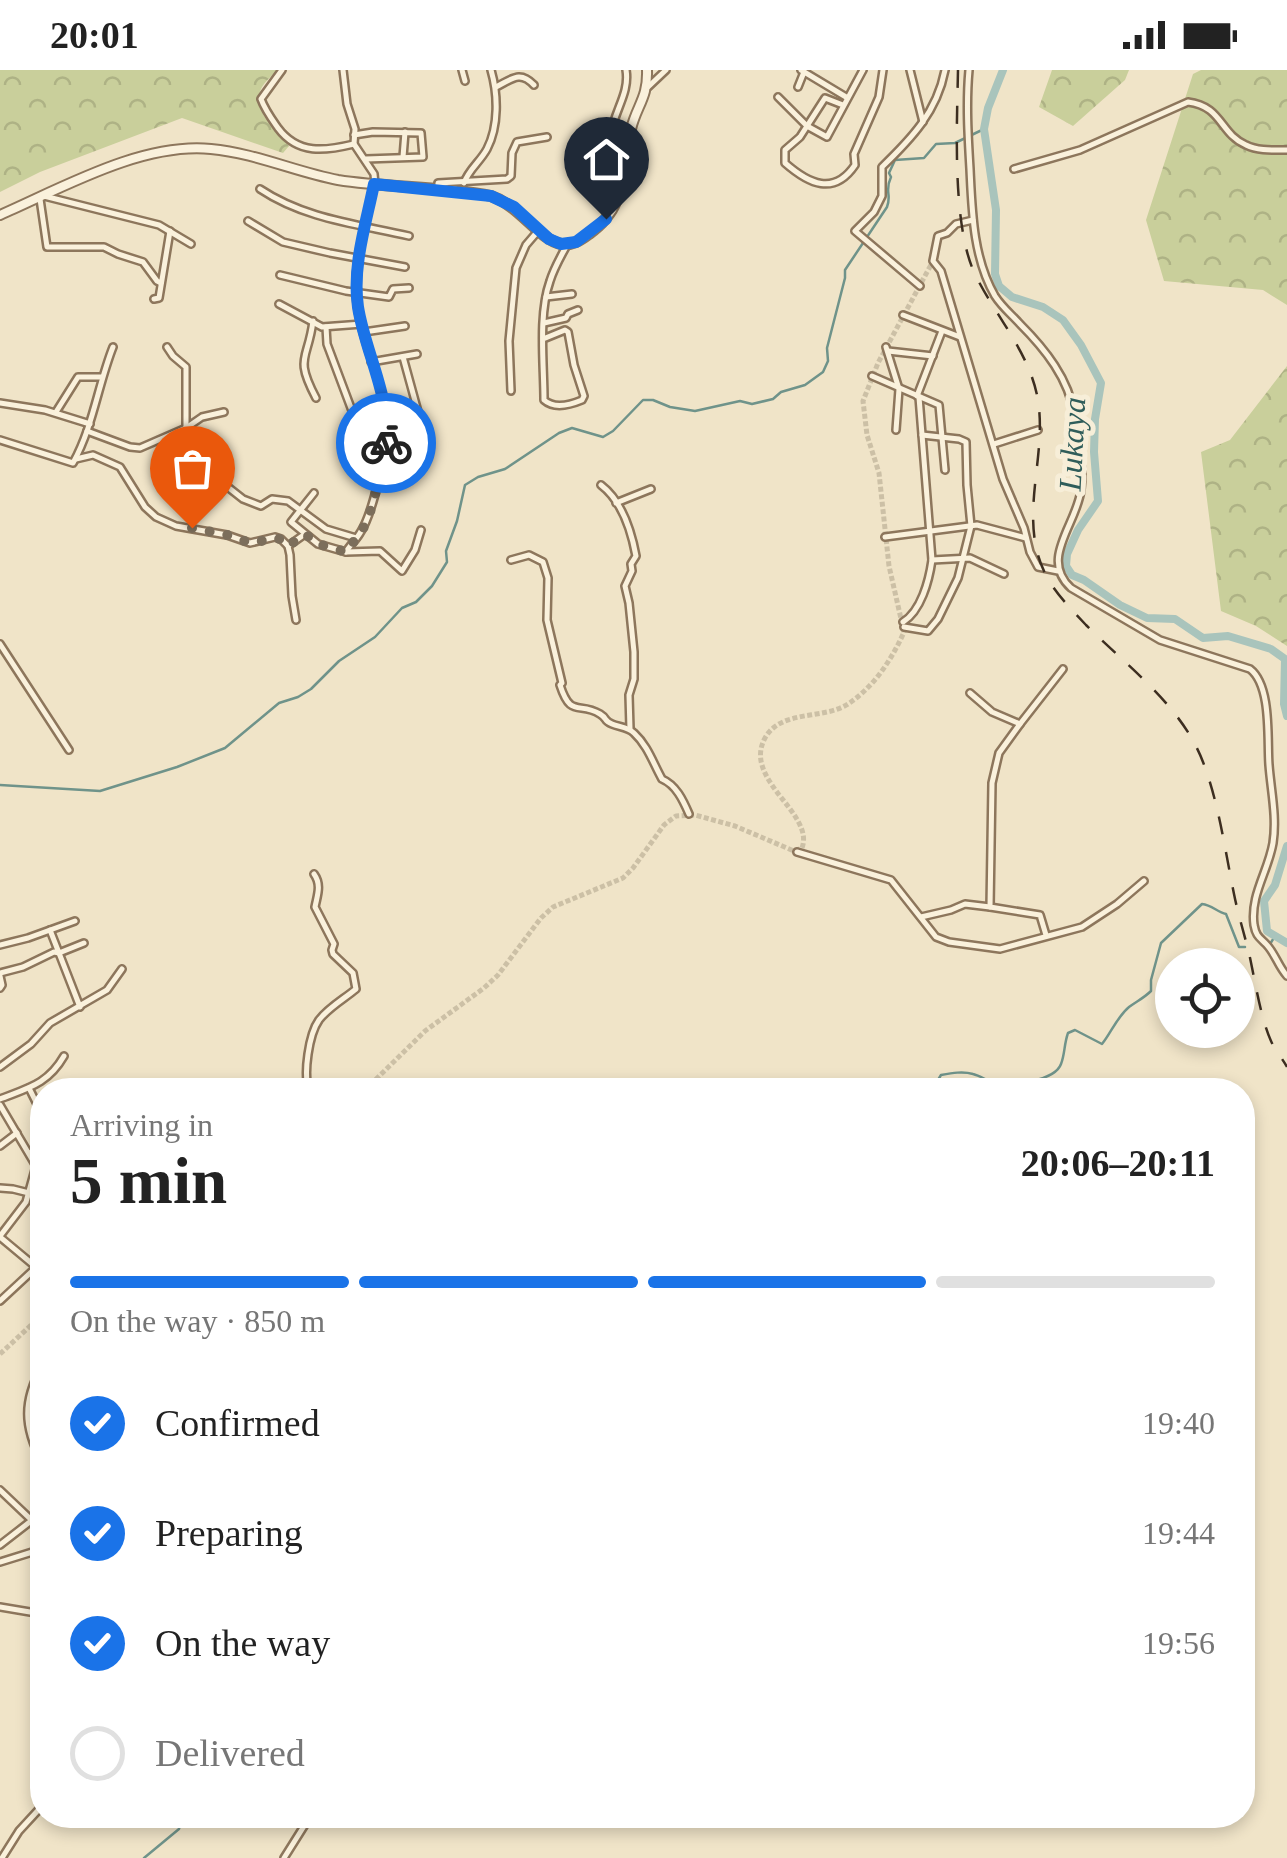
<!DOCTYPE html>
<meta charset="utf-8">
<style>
:root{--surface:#fff;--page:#f6f6f6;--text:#222;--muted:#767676;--line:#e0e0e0;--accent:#1a73e8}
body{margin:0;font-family:"Times New Roman",serif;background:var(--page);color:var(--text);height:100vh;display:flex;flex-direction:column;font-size:38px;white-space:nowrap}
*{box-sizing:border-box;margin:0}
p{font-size:32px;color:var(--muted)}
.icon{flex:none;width:55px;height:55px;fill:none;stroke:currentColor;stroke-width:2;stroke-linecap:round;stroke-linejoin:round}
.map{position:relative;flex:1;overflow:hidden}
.sheet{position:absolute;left:30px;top:1008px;width:1225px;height:750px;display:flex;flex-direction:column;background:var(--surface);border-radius:40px;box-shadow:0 5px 15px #0003}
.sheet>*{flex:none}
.tools{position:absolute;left:1155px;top:878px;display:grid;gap:20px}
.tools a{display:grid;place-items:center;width:100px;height:100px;border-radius:50%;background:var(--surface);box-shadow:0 5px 15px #0003;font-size:50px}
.pin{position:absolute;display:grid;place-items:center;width:85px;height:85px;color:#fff;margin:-102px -42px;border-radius:50% 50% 50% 0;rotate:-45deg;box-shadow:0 0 10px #0007}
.pin .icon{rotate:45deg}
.courier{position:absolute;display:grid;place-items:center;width:100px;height:100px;margin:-50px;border:8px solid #1a73e8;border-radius:50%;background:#fff;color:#222;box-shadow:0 2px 12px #0007}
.head em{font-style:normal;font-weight:700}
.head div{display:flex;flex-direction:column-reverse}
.head{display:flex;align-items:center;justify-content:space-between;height:170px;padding:0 40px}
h1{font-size:65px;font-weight:700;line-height:75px}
.bar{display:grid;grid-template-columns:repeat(4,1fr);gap:15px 10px;align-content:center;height:120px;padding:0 40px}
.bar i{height:12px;border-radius:8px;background:var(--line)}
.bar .active{background:var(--accent)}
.bar p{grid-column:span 4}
ol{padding:0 40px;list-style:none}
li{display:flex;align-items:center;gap:30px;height:110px}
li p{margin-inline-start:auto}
li .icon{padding:10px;border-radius:50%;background:var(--accent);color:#fff;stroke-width:4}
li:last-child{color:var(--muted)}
li i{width:55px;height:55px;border:5px solid var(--line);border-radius:50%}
.status{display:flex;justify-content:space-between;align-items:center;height:70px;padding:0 50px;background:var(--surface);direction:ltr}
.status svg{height:28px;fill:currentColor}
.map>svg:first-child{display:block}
</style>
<div class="status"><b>20:01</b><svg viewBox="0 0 49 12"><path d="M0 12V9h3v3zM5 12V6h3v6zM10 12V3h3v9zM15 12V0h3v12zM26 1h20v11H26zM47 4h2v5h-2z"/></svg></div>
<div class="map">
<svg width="1287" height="1788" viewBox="0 0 1287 1788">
<defs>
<pattern id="forest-crowns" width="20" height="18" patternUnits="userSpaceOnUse" patternTransform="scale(2.5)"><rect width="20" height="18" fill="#c9cf9b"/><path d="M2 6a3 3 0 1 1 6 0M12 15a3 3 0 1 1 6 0" fill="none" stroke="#aeb285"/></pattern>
</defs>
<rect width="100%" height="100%" fill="#f0e4c8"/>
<!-- forest -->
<g fill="url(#forest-crowns)">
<path d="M0,0h277c-5,6 -13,12 -16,19 -9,22 15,42 28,57l-6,7 -101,-35 -142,54 -40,20z"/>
<polygon points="1052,0 1129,0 1125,10 1073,56 1039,37"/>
<polygon points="1201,0 1287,0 1287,235 1263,220 1164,211 1146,150 1193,4"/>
<polygon points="1287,296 1287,576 1256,556 1221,541 1201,382 1230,370"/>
</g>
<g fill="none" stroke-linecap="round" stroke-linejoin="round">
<!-- stream -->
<g stroke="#6f938a" stroke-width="2.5">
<path d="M0,715l100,6 77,-24 48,-19 54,-45 19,-6 13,-8 28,-28 36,-24 27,-29 14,-6 16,-16 15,-24 -1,-11 11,-30 8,-36 13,-8 27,-8 54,-36 13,-5 31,9 10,-6 30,-31h10l17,7 25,4 45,-10 12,3 21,-5 8,-7 24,-7 18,-13 5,-11 -1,-13 18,-70v-8l42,-63c5,-13 -3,-15 4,-30l-2,-4 6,-13 29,-2 12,-14 19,-1 29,-14"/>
<polyline points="1270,874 1275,866"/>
<path d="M932,1020l9,-15c11,-2 22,-4 32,-1 8,2 14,7 22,9 15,4 60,-2 66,-19 4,-10 3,-20 7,-31l7,-3 27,14c9,-11 15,-27 27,-37 8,-6 15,-9 22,-16v-11l10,-37 41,-39c10,1 15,8 24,10l13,33h6"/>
<polyline points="144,1788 179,1759 183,1745"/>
</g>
<!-- river -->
<g stroke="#a9c4bc" stroke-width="8">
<polyline points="1003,0 988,38 984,59 996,140 995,204 999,216 1012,227 1043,237 1063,250 1081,275 1101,313 1095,349 1094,382 1098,431 1078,460 1067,484 1066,496 1072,505 1084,510 1120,535 1147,548 1175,549 1203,568 1228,566 1271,579 1285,589 1284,634 1287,646"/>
<polyline points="1287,776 1275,815 1264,831 1267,861 1287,873"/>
</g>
<!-- minor-tunnel -->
<g stroke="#ccc0a6" stroke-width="5" stroke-dasharray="5 2.5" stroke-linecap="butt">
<path d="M365,1020l60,-59 59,-43 14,-13 43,-57 12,-11 70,-29 10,-10 31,-43 12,-9 19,-1 40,11 59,25 8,-3c13,-35 -60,-68 -37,-110 16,-29 59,-18 83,-34 26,-17 44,-45 56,-72l-15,-66 -10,-93 -12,-38 -4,-34 15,-38 55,-102"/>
<polyline points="0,1284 42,1245"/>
</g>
<!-- minor casing -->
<g stroke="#8d765c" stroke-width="10">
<g id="minor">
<path d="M282,0l-21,29c4,11 10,19 17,29 20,27 47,23 76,16"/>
<polyline points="343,0 347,34 355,59 354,74 374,104 375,114"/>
<polyline points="462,0 465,11"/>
<polyline points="801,0 846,27"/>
<polyline points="910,0 923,52"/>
<path d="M969,0c-3,33 -1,66 1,99 2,42 3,89 25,127 7,11 16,18 25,28 25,25 49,55 54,90 4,25 10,51 7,76 -4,34 -42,69 -10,98l89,52 90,29c22,17 17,71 19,96 2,26 8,52 4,78 -5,29 -23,52 -19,82 2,11 5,12 12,19 9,9 12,22 21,32"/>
<path d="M496,17c16,-8 24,-17 38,-2"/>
<polyline points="648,17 666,0"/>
<polyline points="798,17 804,2"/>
<polyline points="778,27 807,56 827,67 863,0"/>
<path d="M843,35l-18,-7 -25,39 -15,13v13c24,21 49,33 70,2l-1,-11 25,-57 4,-27"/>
<polyline points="354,65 373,62 421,63 423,87 366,89"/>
<polyline points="403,87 405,62"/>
<path d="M1014,99l66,-19 108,-48c34,4 32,32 58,43 12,6 27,5 41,5"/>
<path d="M464,113c5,-14 16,-21 23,-34 12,-23 11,-55 4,-79"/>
<polyline points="438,118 438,113 507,109 511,106 512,83 517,72 547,67"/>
<path d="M260,119c45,30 97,35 149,47"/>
<polyline points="44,126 159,155 191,174"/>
<polyline points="40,129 47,177 104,177 118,184 143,192 157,211 161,213"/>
<path d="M612,138l-3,-7 2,-67c3,-23 19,-41 15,-64"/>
<polyline points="973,150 956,154 947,163 938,166 933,191 941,201 1003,409 1024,458 1030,482 1038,497 1058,501"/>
<polyline points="248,151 283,172 330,183 405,197"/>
<polyline points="280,205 346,221 389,227 393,219 409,218"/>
<path d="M920,216l-65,-55 19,-19 8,-16v-29c29,-28 55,-55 63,-97"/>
<polyline points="546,227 572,224"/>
<polyline points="154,229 159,228 170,161"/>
<polyline points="279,234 322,257 362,254"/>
<polyline points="903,245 960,267"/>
<path d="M313,251c-5,40 -19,35 3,77"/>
<polyline points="544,253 566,248 568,244 578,240"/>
<polyline points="326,257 327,274 354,346"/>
<polyline points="364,262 405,256"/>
<path d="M543,269l22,-9 3,2 6,33 10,31 -2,4c-12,5 -28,9 -38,0 0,-36 -6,-85 6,-119 4,-13 11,-25 17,-36"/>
<polyline points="167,277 173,286 186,297 186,358 191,375 229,418 243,429 261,436 272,429 288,431 326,459 356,468"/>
<polyline points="886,277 899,319 896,360"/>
<polyline points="888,281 933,286"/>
<polyline points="403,287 420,349"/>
<polyline points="371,292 417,284"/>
<polyline points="872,306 939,335 945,400"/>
<polyline points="511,321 509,271 516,198 526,175 538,161"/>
<polyline points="917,326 942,261"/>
<polyline points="0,333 45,340 90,354"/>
<polyline points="56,342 78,307 101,307"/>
<polyline points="87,361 130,377 140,378 186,358 202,347 224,342"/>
<path d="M0,370l73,23c20,-36 25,-78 40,-116"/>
<polyline points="994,374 1038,360"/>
<polyline points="76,389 93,385 120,397 145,437 156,447 176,456 227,465 250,473 275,467 281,469 288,476 290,485 292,526 296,550"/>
<path d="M601,415c21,16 30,44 35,71l-5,8 1,7 -7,15 4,17 5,49v27l-5,16 1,34"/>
<polyline points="314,423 291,452 318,474 346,482 380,481 402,501 415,480 421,460"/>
<polyline points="616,433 651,419"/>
<polyline points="885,467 977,455 1026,468"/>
<polyline points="288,476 305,464"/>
<path d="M346,482c4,-7 10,-12 14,-19 13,-19 29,-90 27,-113 -5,-43 -29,-84 -31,-128 -1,-36 11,-73 18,-108"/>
<path d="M511,490l18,-5 14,7 5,16 -1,42 15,63 -2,2c11,34 19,16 40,29 8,5 3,6 12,10 7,3 16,3 22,9 14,13 19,30 28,46 14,6 21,21 27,35"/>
<polyline points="932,490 970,488 1004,504"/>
<path d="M903,552c18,-11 26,-41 29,-62l-13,-163"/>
<polyline points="904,557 928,561 938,549 958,508 971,456 967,415 966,372 959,369 922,365"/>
<polyline points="0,574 69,680"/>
<polyline points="970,623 992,642 1020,654 999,683 992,713 990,837 1040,845 1046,865"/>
<polyline points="1020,654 1063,599"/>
<polyline points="797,782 891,810 936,867 949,872 1000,879 1082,857 1117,834 1144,811"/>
<polyline points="921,847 951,840 965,834 990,837"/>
<polyline points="50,860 59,883 84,873"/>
<polyline points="0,875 28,868 75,851"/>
<polyline points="0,903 23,897 54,882 59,883 80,937"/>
<polyline points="0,906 2,915 0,918"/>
<polyline points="0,997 31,974 50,953 107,920 122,899"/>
<polyline points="29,1018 42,1044"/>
<path d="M309,1020c-6,-16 0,-56 10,-70 10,-13 25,-21 37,-31l-3,-16 -20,-19 -1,-4 2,-6 -19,-37c2,-11 7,-22 -1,-33"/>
<path d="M0,1029c28,-11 48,-15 64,-43"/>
<polyline points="0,1035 36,1096 26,1132 0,1166"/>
<polyline points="0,1076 17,1063"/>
<polyline points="30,1083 42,1074"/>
<polyline points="0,1118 13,1119 29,1123"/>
<polyline points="29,1123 42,1113"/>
<polyline points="0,1167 36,1197"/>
<polyline points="0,1231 42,1192"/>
<path d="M42,1296c-19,35 -19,60 0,96"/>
<polyline points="0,1420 42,1460"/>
<polyline points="0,1475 31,1451"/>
<polyline points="0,1492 42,1479"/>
<polyline points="0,1537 42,1544"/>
<polyline points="2,1788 19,1761 42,1736"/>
<polyline points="284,1788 311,1745"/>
</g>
</g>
<!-- tertiary casing -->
<g stroke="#8d765c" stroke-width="12">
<path id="tertiary" d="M0,145c62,-27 142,-73 211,-66 44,4 85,23 127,31 50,8 105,6 153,16 28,9 48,44 70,48 11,2 20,-4 28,-10 40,-28 32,-64 42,-105 6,-24 17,-31 16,-59"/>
</g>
<!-- minor -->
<use href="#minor" stroke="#faf1dc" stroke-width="5"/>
<!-- tertiary -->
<use href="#tertiary" stroke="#faf1dc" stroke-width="8"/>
<!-- rail -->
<path stroke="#3d2e20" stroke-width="2.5" stroke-dasharray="18 18" stroke-linecap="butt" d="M958,0c-1,55 -6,153 16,202 21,45 60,84 65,136 6,57 -22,116 9,171 10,17 24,31 38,46 41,41 96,81 117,137 16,42 22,88 31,132 4,20 10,39 15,59 6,27 11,63 22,88 4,9 11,17 16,26"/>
</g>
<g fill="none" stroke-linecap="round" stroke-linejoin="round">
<!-- done -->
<path stroke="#7c6e5b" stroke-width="10" stroke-dasharray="0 18" d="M192,458l35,7 23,8 28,-5 10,8 17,-12 13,10 28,8c5,-8 11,-14 15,-20 14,-23 19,-63 25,-89"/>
<!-- route -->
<path stroke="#1a73e8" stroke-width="12" d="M386,373c5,-46 -21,-91 -28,-136 -6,-41 8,-83 16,-123l117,12 23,11 35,32 12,5 15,-2 30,-23"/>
</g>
<g text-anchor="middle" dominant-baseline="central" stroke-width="10" stroke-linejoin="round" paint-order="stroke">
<!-- water labels -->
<g font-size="32" font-style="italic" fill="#2f5d5a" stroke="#f7eed8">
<text transform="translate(1072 374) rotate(-87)">Lukaya</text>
</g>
</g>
</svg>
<div class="tools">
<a><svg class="icon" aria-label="locate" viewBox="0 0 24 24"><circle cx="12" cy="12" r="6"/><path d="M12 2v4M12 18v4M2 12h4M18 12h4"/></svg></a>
</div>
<div class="pin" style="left:192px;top:458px;background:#ea580c"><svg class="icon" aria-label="bag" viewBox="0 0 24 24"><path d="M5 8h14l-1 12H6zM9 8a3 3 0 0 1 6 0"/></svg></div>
<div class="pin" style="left:606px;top:149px;background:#1f2937"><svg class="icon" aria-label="home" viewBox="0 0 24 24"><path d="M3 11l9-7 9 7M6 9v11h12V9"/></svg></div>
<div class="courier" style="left:386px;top:373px"><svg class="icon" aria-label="bike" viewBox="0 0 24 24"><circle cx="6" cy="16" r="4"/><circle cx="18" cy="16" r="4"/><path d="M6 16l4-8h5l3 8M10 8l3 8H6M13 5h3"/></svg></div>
<section class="sheet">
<div class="head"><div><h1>5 min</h1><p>Arriving in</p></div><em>20:06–20:11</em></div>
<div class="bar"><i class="active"></i><i class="active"></i><i class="active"></i><i></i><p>On the way · 850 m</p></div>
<ol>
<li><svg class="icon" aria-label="check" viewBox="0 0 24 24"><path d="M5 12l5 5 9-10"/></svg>Confirmed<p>19:40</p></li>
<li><svg class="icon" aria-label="check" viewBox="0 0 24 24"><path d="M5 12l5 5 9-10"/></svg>Preparing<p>19:44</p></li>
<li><svg class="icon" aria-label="check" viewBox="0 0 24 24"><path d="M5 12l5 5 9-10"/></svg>On the way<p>19:56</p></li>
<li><i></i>Delivered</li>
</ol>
</section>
</div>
